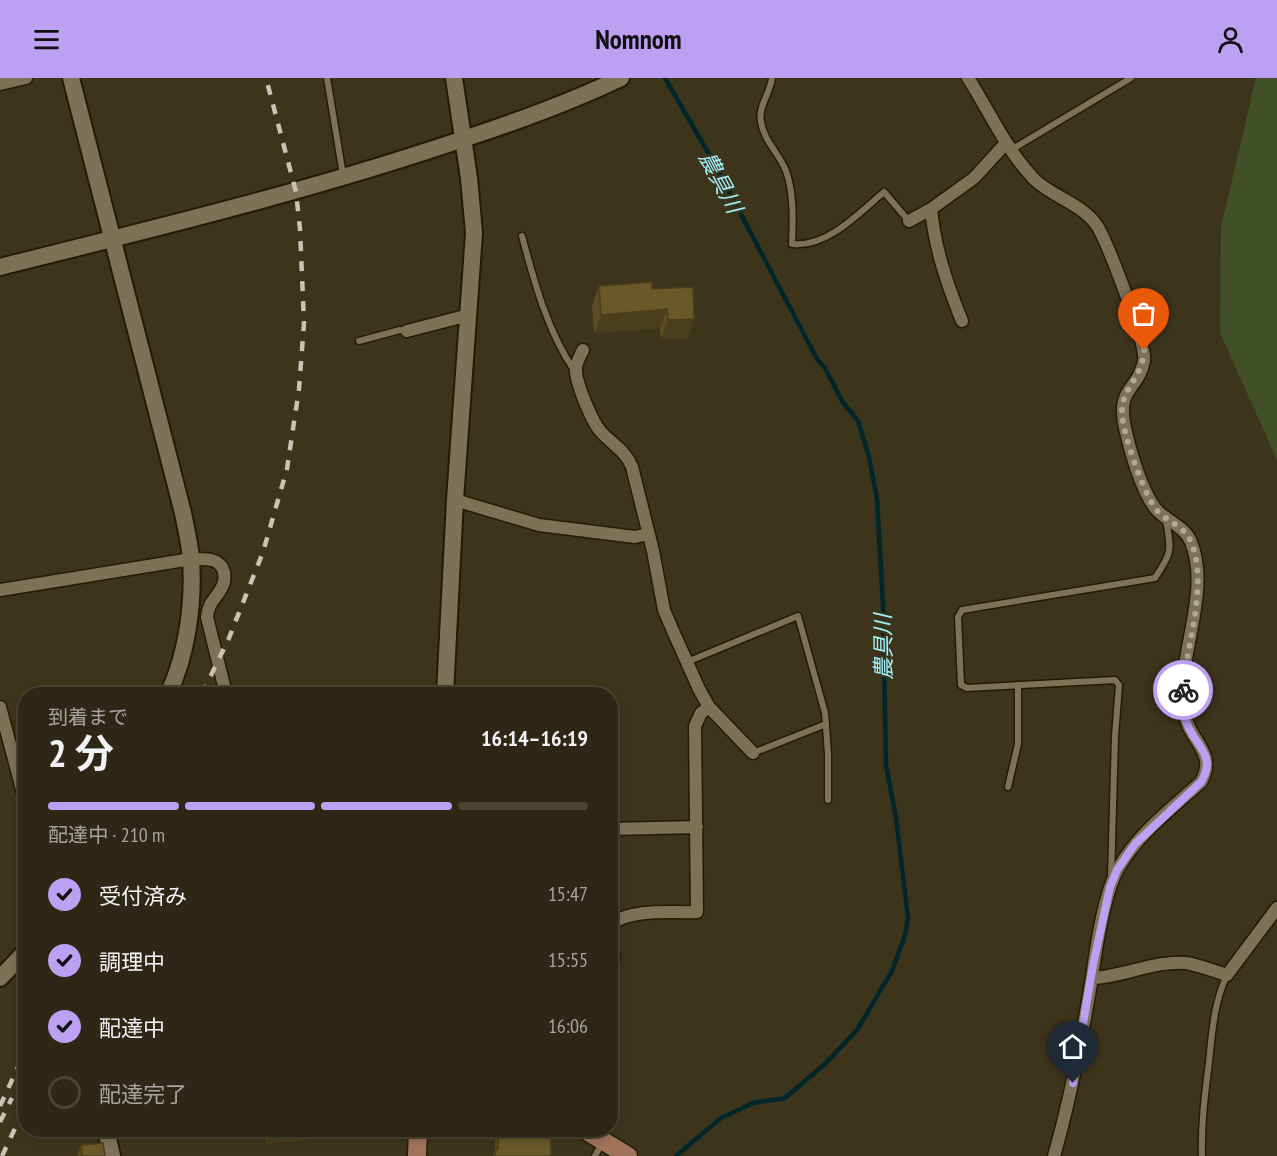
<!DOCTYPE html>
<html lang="ja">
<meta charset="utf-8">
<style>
:root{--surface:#2e2715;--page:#362f1e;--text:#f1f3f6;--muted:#a7a5a0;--line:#494434;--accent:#bca0f2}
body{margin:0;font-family:"PT Sans Narrow","Noto Sans JP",sans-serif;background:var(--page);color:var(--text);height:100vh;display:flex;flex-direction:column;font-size:22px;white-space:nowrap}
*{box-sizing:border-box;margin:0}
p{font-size:20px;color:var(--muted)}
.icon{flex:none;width:33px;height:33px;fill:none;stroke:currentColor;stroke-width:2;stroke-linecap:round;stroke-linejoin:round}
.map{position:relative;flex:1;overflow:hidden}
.panel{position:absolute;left:18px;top:609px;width:600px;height:450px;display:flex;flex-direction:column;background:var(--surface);border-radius:24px;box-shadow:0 3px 9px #0003,0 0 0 2px var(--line)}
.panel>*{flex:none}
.pin{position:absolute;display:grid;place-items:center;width:51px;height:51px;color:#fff;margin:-62px -26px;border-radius:50% 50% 50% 0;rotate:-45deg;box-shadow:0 0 6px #0007}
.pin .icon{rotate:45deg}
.courier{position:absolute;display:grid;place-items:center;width:60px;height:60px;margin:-30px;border:4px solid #bca0f2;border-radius:50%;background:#fff;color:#222;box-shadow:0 2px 8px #0007}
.headline em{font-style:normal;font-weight:700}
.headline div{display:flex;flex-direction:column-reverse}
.headline{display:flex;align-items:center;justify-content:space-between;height:102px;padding:0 30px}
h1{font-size:39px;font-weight:700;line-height:45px}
.bar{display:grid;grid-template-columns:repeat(4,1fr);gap:9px 6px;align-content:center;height:72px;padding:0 30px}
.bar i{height:8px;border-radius:4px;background:var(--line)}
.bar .current{background:var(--accent)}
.bar p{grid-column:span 4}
ol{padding:0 30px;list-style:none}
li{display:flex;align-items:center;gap:18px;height:66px}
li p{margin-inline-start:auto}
li .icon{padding:6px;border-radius:50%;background:var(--accent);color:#111;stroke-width:4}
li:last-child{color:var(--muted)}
li i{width:33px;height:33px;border:3px solid var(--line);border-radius:50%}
header{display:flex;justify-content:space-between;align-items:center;height:78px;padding:0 30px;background:var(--accent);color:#111;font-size:27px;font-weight:700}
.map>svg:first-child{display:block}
</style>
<header><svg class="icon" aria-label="menu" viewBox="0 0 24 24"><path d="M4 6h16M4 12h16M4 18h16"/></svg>Nomnom<svg class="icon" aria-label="person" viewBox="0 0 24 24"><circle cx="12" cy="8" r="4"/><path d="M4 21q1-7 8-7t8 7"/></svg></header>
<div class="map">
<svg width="1277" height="1078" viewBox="0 0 1277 1078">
<rect width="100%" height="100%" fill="#3d341c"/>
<!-- green -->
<polygon fill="#415027" points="1256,0 1277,0 1277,382 1220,255 1221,149"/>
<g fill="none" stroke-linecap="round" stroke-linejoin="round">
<!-- stream -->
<polyline stroke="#00262b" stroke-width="4.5" points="665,0 713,83 817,281 825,290 842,323 858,343 869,379 877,421 883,527 886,687 896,740 908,840 905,857 892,893 857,952 825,986 785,1020 753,1025 721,1040 676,1078"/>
<!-- lane casing -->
<g stroke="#241b04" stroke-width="9">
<g id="lane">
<polyline points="327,0 342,91 345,97"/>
<path d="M772,0c-2,16 -14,28 -11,44 3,19 18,31 25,49 8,22 7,49 6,73 35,4 67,-31 92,-52l25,29"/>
<polyline points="1010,67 1016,69 1131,0"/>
<path d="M522,158c12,45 25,94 52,134"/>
<polyline points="359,263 400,252 407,253"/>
<polyline points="687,584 798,538 825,635 828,676 828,722"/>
<polyline points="753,675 826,646"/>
<polyline points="1008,709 1018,666 1018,607"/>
<path d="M1111,799l4,-141 4,-51 -4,-5 -148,8 -6,-3 -3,-68 4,-7 193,-32c18,-27 16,-27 11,-59"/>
<polyline points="595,1078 602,1065"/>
<path d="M1202,1078c-1,-32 3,-62 7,-94 3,-29 5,-60 18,-87"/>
</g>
</g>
<!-- street casing -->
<g stroke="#241b04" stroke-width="15">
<g id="street">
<path d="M968,0c22,34 38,72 67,102 19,18 51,25 64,49 10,19 48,115 45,132 -6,30 -28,26 -19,67 5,23 16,61 30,80 10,13 30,18 36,34 21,52 -16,117 -7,170 4,28 34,40 17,70 -29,26 -62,51 -82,85 -15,25 -23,81 -27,110 -10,61 -21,120 -38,179"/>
<polyline points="0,6 26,0"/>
<path d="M931,131c4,40 16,75 31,112"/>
<polyline points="909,143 931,131 974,100 1006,65"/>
<polyline points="407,253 469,237"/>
<path d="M583,272c-3,6 -8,14 -7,22 1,13 16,50 25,60 12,13 25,19 31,35l21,84 11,59 9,21 26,58 10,18 44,46"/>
<polyline points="455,422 539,447 635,459 648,456"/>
<path d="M0,512l191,-31c13,0 29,-2 33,13 1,6 1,10 -2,15 -6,13 -13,13 -15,30l19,77"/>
<polyline points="0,629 26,726"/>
<polyline points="610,751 697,749"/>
<path d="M610,846c25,-16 59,-11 87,-12l-2,-186 6,-13 8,-6"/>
<polyline points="610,859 614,880 610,889"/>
<path d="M1092,900c31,-1 63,-18 94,-15 13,2 28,8 41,12l50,-67"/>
</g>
</g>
<!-- secondary casing -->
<g stroke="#241b04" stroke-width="20">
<g id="secondary">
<path d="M71,0l112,435c3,15 7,31 8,46 3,43 -4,97 -23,135"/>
<path d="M0,189c144,-36 289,-71 430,-117 65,-21 130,-43 191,-72"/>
<polyline points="445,616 455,422 474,155 469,100 454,0"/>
<polyline points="0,900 26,873"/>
<polyline points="106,1052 112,1078"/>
</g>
</g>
<!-- primary casing -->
<g stroke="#241b04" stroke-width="21">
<g id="primary">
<polyline points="585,1052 628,1078"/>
<polyline points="417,1078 418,1052"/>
</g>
</g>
<!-- lane -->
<use href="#lane" stroke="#7d7258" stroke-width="6"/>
<!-- street -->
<use href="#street" stroke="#7d7258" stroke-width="12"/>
<!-- secondary -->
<use href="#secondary" stroke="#7d7258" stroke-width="16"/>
<!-- primary -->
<use href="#primary" stroke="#a0735a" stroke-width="18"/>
<!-- rail -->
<g stroke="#cac3b3" stroke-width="4.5" stroke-dasharray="10 10" stroke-linecap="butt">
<polyline points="202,616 229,560 263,474 287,391 299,311 304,245 300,151 296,114 266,0"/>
<polyline points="0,1028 26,972"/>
<polyline points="0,1044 12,1020"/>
<polyline points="2,1078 26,1027"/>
</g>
</g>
<!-- wall -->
<g fill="#5b4c22">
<polygon points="599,208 652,211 688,260 661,261 660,250 594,255 592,227"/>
<polygon points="128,1052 165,1052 162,1058 128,1061"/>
<polygon points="265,1052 310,1052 306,1062 266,1066"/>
<polygon points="495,1052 551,1052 551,1078 493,1078 495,1073"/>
<polygon points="81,1067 105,1078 78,1078 78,1076"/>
</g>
<!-- shaded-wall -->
<g fill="#4a3e1c">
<polygon points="667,231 660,250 594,255 601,237"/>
<polygon points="694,241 688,260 661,261 668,242"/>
<polygon points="148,1052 165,1052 162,1058 128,1061 131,1053"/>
<polygon points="292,1052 310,1052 306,1062 266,1066 271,1054"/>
<polygon points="373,1052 399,1052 399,1053 372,1055"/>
</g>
<!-- building -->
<g fill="#6a5828" stroke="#4a3e1c" stroke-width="1.5">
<polygon points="652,204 652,211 693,209 694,241 668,242 667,231 601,237 599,208"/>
<polygon points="131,1052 148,1052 131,1053"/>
<polygon points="271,1052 292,1052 271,1054"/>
<polygon points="498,1052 551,1052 551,1078 495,1078 496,1071 498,1071"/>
<polygon points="103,1065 105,1078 82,1078 81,1067"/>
</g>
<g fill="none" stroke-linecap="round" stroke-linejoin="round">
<!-- done -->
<path stroke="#afa896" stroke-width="6" stroke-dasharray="0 10.8" d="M1144,272c-1,28 -23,38 -22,63 1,22 21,78 33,95 10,13 30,18 36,34 18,42 -5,104 -8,148"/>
<!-- route -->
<path stroke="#bca0f2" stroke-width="8" d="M1073,1005l20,-118 17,-78 7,-17 18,-26 66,-62c16,-27 -5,-35 -14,-58 -4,-10 -4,-23 -4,-34"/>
</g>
<g text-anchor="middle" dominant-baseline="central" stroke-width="4.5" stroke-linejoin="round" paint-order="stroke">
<!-- water labels -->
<g font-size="22" font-style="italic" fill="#a2f2fe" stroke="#3d341c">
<text transform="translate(721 104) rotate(62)">農具川</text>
<text transform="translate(883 569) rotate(-91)">農具川</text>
</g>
</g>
</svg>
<div class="pin" style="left:1144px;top:272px;background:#ea580c"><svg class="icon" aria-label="bag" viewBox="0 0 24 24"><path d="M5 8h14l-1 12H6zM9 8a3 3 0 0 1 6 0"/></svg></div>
<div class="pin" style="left:1073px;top:1005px;background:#1f2937"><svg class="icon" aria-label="home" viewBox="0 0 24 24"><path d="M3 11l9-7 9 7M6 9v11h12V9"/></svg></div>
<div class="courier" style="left:1183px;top:612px"><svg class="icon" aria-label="bike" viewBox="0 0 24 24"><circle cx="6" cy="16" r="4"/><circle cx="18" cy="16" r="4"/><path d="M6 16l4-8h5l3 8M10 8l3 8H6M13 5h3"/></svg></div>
<section class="panel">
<div class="headline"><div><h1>2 分</h1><p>到着まで</p></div><em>16:14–16:19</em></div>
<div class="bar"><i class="current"></i><i class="current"></i><i class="current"></i><i></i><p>配達中 · 210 m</p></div>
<ol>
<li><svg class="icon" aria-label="check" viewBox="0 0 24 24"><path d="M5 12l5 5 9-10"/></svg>受付済み<p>15:47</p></li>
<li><svg class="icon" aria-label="check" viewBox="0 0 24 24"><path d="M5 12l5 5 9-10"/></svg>調理中<p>15:55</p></li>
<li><svg class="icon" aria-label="check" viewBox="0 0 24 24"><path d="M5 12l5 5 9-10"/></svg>配達中<p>16:06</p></li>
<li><i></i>配達完了</li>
</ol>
</section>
</div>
